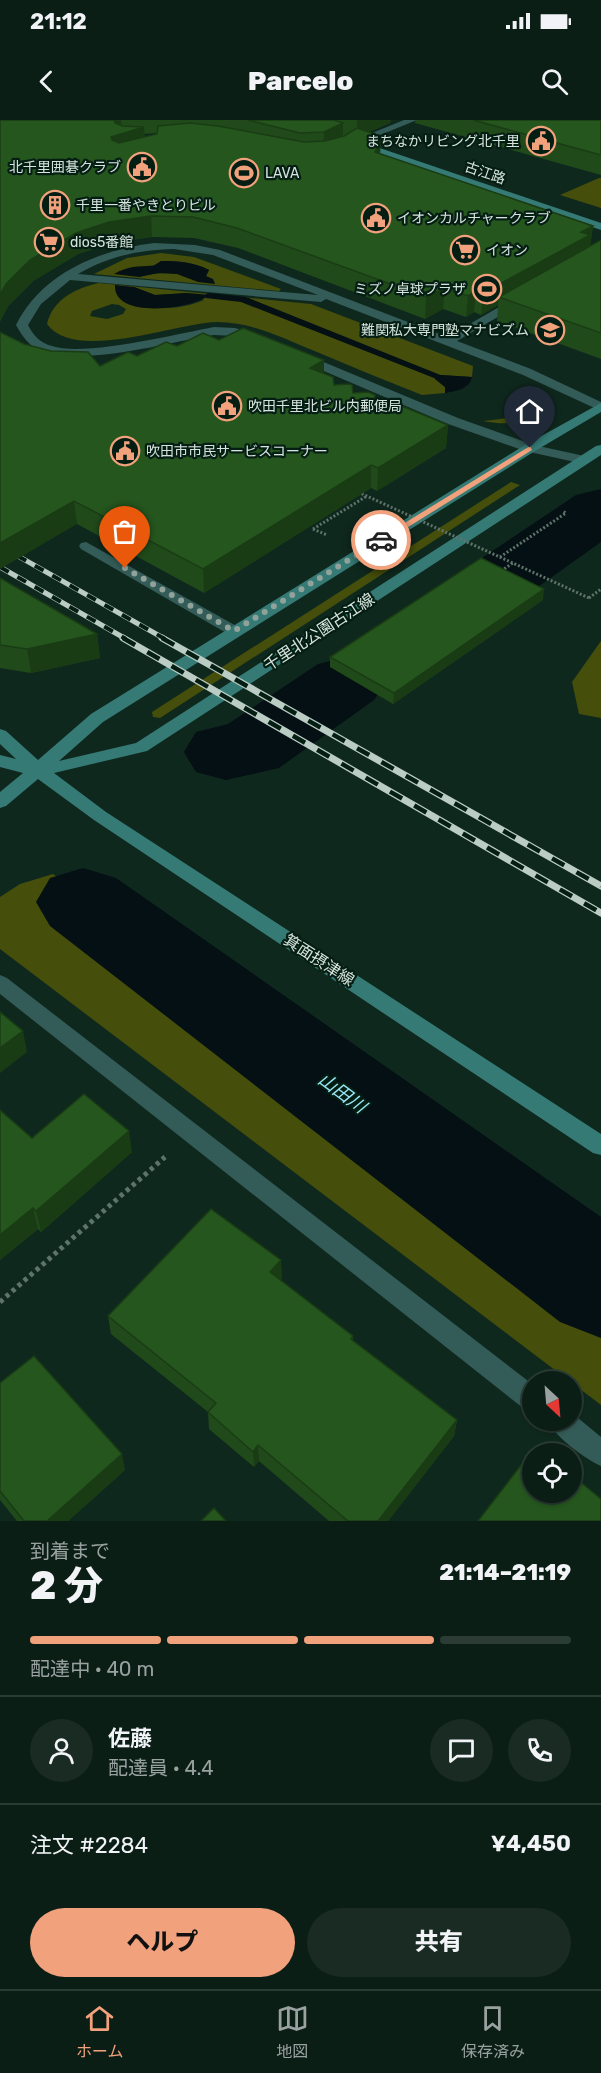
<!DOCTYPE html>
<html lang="ja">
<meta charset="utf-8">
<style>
:root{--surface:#0b1e16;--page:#192b23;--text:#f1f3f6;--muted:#9aa2a1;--line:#2b3c35;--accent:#f1a17b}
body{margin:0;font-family:Rubik,"Noto Sans JP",sans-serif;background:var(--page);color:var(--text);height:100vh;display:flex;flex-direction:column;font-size:22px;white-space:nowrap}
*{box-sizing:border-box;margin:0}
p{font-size:20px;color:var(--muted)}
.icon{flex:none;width:33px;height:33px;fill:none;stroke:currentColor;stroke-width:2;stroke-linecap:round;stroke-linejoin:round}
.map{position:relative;height:1401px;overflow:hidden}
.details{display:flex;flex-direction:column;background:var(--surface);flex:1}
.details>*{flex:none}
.needle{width:39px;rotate:154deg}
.buttons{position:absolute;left:522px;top:1251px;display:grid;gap:12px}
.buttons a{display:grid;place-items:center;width:60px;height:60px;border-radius:50%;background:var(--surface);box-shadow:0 2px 4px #0004,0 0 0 2px var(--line);font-size:30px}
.pin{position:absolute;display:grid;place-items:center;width:51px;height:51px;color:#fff;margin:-62px -26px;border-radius:50% 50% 50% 0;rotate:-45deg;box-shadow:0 0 6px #0007}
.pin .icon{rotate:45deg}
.courier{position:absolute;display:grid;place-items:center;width:60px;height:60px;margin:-30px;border:4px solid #f1a17b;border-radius:50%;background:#fff;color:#222;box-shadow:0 2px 8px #0007}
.overview em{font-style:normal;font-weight:800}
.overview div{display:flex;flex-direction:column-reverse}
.overview{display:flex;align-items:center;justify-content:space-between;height:102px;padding:0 30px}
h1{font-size:39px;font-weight:800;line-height:45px}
.bar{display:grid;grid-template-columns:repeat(4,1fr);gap:9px 6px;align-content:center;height:72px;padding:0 30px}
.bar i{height:8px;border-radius:4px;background:var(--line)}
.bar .selected{background:var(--accent)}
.bar p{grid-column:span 4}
.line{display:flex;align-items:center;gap:15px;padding:0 30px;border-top:2px solid var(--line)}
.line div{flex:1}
.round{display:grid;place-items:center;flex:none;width:63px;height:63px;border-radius:32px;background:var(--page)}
.action{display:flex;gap:12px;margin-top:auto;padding:12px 30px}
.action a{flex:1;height:69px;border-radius:36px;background:var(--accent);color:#111;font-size:24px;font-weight:800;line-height:69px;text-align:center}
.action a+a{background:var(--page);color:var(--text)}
.status{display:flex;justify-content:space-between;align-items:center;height:42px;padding:0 30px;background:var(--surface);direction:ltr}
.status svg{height:16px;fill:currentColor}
header{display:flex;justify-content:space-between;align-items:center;height:78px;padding:0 30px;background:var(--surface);font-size:27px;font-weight:800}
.tabs{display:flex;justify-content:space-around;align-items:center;height:84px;border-top:2px solid var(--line);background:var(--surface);font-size:16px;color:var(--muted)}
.tabs a{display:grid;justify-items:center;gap:3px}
.tabs .selected{color:var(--accent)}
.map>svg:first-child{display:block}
</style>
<div class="status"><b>21:12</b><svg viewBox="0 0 49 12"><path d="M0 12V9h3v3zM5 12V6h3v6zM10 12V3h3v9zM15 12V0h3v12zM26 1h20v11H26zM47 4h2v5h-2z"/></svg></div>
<header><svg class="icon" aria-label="back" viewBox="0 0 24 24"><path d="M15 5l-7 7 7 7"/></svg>Parcelo<svg class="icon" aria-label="search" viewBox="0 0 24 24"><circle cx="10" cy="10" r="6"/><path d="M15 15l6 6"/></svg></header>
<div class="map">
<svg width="601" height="1401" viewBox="0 0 601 1401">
<rect width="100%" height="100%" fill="#0f281e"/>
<!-- green -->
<g fill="#454e0a" fill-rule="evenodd">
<polygon points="599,58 601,58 601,88 560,75"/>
<path d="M161,133l33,4 87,32 -2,2 -185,-17 33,-16zM161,141c17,0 32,1 48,9l-3,6 9,7c-11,0 -17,-3 -28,-7 -15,-5 -32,-3 -48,1l7,-11 13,-1z"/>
<path d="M99,163l212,21 162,62 -1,11 -31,-2 -6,4 10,8v6l-23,2c-35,-14 -70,-28 -105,-43 -33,-13 -64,-30 -100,-30 -42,1 -142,41 -170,2 6,-25 29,-36 52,-41zM134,167l21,8 32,-2 17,7c-22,9 -45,10 -68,6zM112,184l7,1 7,4 -3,5 -16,5 -17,-3 2,-5z"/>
<path d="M533,270l11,9 2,8c-17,19 -40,18 -63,14 18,-2 35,-3 50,-16z"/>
<polygon points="511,362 520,365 160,598 153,597 152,592"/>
<polygon points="601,521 601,598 579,594 572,562"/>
<polygon points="53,754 82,774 68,786 601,1180 601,1285 0,829 0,777 20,764"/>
</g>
<!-- water -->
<g fill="#041013">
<path d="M161,141c17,0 33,1 48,9l-3,6 7,3 2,5 -17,-2 -21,-8 -19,-1 -19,4 -25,-3c14,-8 24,-8 39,-8z"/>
<path d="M115,165l19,2 21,8 32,-2 23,2c-18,14 -97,25 -95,-10z"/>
<path d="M441,255l31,2c-3,13 -17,14 -27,16v-6l-11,-9z"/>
</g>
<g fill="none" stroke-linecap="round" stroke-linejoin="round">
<!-- stream -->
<polygon fill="#041013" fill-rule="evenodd" points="209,173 246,177 443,256 434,258 241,182 206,178 206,174"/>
<!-- river -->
<g fill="#041013" fill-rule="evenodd">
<polygon points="601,369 601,422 528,474 502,480 476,474 465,458 476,442 576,375"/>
<polygon points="346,537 374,544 386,562 374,580 279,648 226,660 196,652 184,632 196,612 228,604 318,544"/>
<polygon points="83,748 116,758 601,1097 601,1218 560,1202 50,806 36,782 50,758"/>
</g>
<!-- path-far1 -->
<g stroke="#5e736a" stroke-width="3" stroke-dasharray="2 2" stroke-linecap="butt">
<polyline points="313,409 367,376"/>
<polyline points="313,409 327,415"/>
<polyline points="500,437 566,393 562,391"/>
<polyline points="501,451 513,443"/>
<polyline points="589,478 601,469"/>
</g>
<!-- path -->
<polyline stroke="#5e736a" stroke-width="5" stroke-dasharray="4 4" stroke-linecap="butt" points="0,1182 165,1037"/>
<!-- lane -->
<g fill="#335b57" fill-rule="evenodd">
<path d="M154,123l41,2 25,5 227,87 68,-39h8v4l-66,39 74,28 70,33v9l-78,-36 -197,-76 -5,3 -251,-22 -29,24 -13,21c5,10 12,18 24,21 32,11 125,-12 162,-19l21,1 26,7 2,3 -6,4 -22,-6 -21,-1c-44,7 -133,32 -173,16 -12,-5 -19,-15 -25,-26 26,-52 83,-75 138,-82zM174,129l39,6 105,40 -240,-21c31,-18 61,-24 96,-25z"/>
<polygon points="302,233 458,298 534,325 589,337 591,340 584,344 525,331 448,304 298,240 298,234"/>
<polygon points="86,422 240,508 242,511 234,516 228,514 81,429 79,426 81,423"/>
</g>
<!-- street -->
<g fill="#335b57" fill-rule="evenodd">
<polygon points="404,0 417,0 358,24 350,22"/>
<polygon points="0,855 7,858 532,1264 532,1291 523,1288 0,874"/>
<path d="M572,1293l29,24v29c-16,-7 -47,-30 -54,-46h25z"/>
</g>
<!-- secondary -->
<g fill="#367a75" fill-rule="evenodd">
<polygon points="356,22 362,22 601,103 601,110 356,26"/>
<polygon points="601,283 601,292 535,331 103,602 59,641 136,623 596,326 601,325 601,335 147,631 54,653 106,692 601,1014 601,1035 593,1033 94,700 38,659 6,686 0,688 0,672 23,653 0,647 0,635 16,639 0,624 0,609 6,611 38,640 91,594 525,325"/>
</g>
<!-- rail-far1 casing -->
<g stroke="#bbccc4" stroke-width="5">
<g id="rail-far1">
<polyline points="0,426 165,519"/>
<polyline points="0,447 126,519"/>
</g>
</g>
<!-- rail casing -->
<g stroke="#bbccc4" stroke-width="7">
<g id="rail">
<polyline points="123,518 601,793"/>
<polyline points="162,518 601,766"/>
</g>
</g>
<!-- rail-far1 -->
<use href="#rail-far1" stroke="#051e14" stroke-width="4" stroke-dasharray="10" stroke-linecap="butt"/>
<!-- rail -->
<use href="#rail" stroke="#051e14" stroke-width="4.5" stroke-dasharray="14" stroke-linecap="butt"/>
<!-- path-bridge -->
<polyline stroke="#5e736a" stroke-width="3" stroke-dasharray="2 2" stroke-linecap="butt" points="358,372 589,478"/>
</g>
<!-- wall -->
<g fill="#204a1a" fill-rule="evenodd">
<path d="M0,0h391l-1,3 -21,9 12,4 -1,18 213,72 -3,20 11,-6v119l-104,-38 1,-16 -17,10 -7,-3 -8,5 -23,-8 -18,10 -187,-71 -44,-10 -42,-1 -41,6 -33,11 -45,27 -24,24zM157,13v1l-12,3 -1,-3z"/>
<polygon points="415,0 601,0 601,55 415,3"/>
<polygon points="219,220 324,253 334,265 353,273 375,275 375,281 378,284 448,305 446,328 377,371 371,368 204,473 77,404 24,224 100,246 177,226"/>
<polygon points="0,458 97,514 100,538 31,553 0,548"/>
<polygon points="543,480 393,584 330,547 330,537"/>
<polygon points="32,1018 132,1032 41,1112 38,1109 0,1140"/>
<polygon points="282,1158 280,1160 353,1216 353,1221 457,1300 454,1316 388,1401 329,1401 259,1341 254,1347 209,1309 208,1292 111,1214 108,1196"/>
<polygon points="0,1263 125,1350 68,1401 17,1401 0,1380"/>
</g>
<!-- shaded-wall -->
<g fill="#1a3c15">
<polygon points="114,0 121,0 122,14 144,7 145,26 113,36 111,17"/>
<polygon points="357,0 391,0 390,3 357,17"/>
<polygon points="343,3 343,22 323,31 324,12"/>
<polygon points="381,16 380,35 375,32"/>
<polygon points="151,96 152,117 111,123 78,134 33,161 9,185 0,202 0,175 6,164 30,140 76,113 109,102"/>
<polygon points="593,106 590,126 499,177 498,185 481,195 483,173"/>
<polygon points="445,168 443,189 425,199 426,177"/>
<polygon points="476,171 474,192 466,197 468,176"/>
<polygon points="324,240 324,263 310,248"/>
<polygon points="448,305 446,328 377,371 378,348"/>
<polygon points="371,345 371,368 204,473 203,449"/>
<polygon points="74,381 77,404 0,449 0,423"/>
<polygon points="544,469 543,480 393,584 394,573"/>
<polygon points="97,514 100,538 31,553 27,529"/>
<polygon points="23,911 27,932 0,953 0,928"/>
<polygon points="129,1011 132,1032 41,1112 36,1091"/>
<polygon points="33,1088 38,1109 0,1140 0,1115"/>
<polygon points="281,1140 282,1158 271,1170 270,1152"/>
<polygon points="457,1300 454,1316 388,1401 378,1401"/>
<polygon points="258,1325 259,1341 254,1347 253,1332"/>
<polygon points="122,1334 125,1350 68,1401 47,1401"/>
</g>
<!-- building -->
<g fill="#25561e" stroke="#1a3c15" stroke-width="1.5">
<polygon points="0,0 114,0 115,3 122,6 144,7 111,17 112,20 119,23 157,14 158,6 190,3 218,6 304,22 325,21 344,16 357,8 381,16 375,32 593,106 581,112 590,115 483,173 476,171 468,176 445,168 426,177 237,108 193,97 151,96 109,102 76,113 30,140 6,164 0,175"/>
<polygon points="248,0 334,0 343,3 324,12 300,13"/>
<polygon points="473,0 601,0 601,35"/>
<polygon points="601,120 601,213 499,177"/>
<polygon points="243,208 324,240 310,248 333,257 334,265 349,264 352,265 353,273 368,272 375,275 374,280 378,284 392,282 448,305 378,348 371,345 203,449 74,381 0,423 0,212 24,224 51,231 88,232 100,246 128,232 137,236 166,222 177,226 203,213 219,220"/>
<polygon points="481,438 544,469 394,573 330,537"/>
<polygon points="0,458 97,514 27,529 0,525"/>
<polygon points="0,892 23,911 0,928"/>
<polygon points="84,974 129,1011 36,1091 33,1088 0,1115 0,990 32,1018"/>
<polygon points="211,1089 281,1140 270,1152 353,1216 351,1219 457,1300 378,1401 348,1401 258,1325 253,1332 208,1292 216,1283 108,1196"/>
<polygon points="34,1236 122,1334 47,1401 24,1401 0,1371 0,1263"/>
<polygon points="535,1327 544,1334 532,1334 532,1372 572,1372 572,1355 601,1379 601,1401 478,1401"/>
<polygon points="214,1388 226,1401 201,1401"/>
</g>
<!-- route -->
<polygon fill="#f1a17b" points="530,326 532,330 384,422 377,420"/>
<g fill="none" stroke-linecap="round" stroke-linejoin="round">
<!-- done -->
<polyline stroke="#90a29a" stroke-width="6" stroke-dasharray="0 10.8" points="125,448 234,511 381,420"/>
</g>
<!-- icons -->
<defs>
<g id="civic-ring" transform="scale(1.5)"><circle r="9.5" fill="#051e14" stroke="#f1a17b" stroke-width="1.5"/><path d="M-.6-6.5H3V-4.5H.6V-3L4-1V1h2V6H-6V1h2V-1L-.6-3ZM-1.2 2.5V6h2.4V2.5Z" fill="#f1a17b"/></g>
<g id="stadium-ring" transform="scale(1.5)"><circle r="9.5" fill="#051e14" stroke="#f1a17b" stroke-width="1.5"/><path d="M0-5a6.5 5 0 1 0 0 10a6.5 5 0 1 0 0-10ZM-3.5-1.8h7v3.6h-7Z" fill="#f1a17b"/></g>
<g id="building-ring" transform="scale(1.5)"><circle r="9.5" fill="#051e14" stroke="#f1a17b" stroke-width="1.5"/><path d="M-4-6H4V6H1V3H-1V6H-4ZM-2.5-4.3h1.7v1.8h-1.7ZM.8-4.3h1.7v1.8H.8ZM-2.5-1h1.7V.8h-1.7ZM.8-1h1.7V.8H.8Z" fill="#f1a17b"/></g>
<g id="supermarket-ring" transform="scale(1.5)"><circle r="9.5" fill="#051e14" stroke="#f1a17b" stroke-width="1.5"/><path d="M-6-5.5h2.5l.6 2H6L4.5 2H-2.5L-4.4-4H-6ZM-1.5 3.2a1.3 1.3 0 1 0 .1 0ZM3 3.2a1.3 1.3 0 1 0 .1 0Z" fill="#f1a17b"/></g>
<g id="school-ring" transform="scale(1.5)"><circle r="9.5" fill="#051e14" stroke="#f1a17b" stroke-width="1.5"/><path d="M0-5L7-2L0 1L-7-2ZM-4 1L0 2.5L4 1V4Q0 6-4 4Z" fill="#f1a17b"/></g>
</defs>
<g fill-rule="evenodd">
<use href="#civic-ring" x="541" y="21"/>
<use href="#civic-ring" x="142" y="47"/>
<use href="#stadium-ring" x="244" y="53"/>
<use href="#building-ring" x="55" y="85"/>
<use href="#civic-ring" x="376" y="98"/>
<use href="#supermarket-ring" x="49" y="122"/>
<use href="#supermarket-ring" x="465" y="130"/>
<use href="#stadium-ring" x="487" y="169"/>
<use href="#school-ring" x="550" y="210"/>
<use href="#civic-ring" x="227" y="286"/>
<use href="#civic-ring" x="125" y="331"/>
</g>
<g text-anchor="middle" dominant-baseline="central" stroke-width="4.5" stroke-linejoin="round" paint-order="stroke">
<!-- far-poi labels -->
<g font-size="14" fill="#d5e4dd" stroke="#051e14" text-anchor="start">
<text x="520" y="21" text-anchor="end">まちなかリビング北千里</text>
<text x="121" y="47" text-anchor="end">北千里囲碁クラブ</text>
<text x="265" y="53">LAVA</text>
<text x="76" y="85">千里一番やきとりビル</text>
<text x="397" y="98">イオンカルチャークラブ</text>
<text x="70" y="122">dios5番館</text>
<text x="486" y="130">イオン</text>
<text x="466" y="169" text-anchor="end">ミズノ卓球プラザ</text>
<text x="529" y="210" text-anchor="end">難関私大専門塾マナビズム</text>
<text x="248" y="286">吹田千里北ビル内郵便局</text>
<text x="146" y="331">吹田市市民サービスコーナー</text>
</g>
<!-- far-street labels -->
<g font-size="14" fill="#d5e4dd" stroke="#051e14">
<text transform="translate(485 53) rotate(19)">古江路</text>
</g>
<!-- street labels -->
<g font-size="16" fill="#d5e4dd" stroke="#051e14">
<text transform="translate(319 512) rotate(-33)">千里北公園古江線</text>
<text transform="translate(319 840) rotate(33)">箕面摂津線</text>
</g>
<!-- water labels -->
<g font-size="18" font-style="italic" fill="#99e6f6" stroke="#051e14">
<text transform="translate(342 973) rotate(36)">山田川</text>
</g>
</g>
</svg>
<div class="buttons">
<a><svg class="needle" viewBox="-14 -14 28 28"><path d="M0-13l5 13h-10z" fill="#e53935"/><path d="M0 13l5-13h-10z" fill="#9aa2a1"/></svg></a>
<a><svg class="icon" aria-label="locate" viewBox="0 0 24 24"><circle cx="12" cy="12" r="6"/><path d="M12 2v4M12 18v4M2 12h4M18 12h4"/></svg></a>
</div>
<div class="pin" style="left:125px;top:448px;background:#ea580c"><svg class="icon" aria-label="bag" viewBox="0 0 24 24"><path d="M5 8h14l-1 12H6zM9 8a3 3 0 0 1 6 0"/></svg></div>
<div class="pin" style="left:530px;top:328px;background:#1f2937"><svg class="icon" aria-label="home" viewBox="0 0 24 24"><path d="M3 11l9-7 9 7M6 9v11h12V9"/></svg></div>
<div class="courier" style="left:381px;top:420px"><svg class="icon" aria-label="car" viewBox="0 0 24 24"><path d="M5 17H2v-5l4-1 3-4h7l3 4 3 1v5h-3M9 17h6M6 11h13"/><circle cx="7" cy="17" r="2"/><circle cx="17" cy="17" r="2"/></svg></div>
</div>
<section class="details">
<div class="overview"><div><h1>2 分</h1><p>到着まで</p></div><em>21:14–21:19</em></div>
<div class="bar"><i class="selected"></i><i class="selected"></i><i class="selected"></i><i></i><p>配達中 · 40 m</p></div>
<div class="line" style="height:108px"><a class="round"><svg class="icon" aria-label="person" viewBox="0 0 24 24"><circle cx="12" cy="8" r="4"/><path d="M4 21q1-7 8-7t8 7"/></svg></a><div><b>佐藤</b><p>配達員 · 4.4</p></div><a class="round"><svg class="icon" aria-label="chat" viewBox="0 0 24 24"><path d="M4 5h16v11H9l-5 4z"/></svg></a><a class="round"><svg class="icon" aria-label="phone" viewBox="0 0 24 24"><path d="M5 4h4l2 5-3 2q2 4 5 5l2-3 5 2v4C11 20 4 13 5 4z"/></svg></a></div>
<div class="line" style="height:78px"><div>注文 #2284</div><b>¥4,450</b></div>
<div class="action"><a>ヘルプ</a><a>共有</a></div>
</section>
<nav class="tabs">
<a class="selected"><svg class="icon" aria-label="home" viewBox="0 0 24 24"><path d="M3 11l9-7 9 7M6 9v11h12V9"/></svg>ホーム</a>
<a><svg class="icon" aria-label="map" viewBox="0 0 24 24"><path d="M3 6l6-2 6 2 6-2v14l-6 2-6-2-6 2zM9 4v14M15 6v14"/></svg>地図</a>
<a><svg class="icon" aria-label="saved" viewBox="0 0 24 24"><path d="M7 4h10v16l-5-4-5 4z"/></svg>保存済み</a>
</nav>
